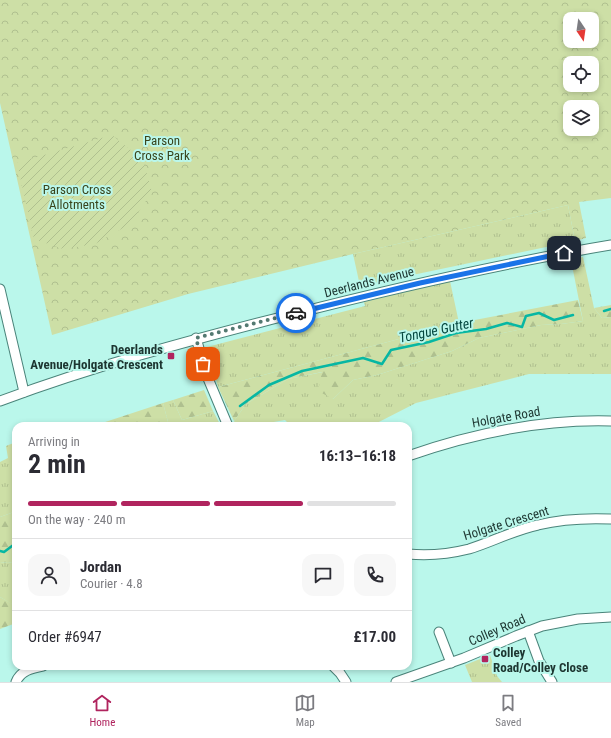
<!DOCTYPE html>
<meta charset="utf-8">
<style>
:root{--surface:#fff;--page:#f7f7f7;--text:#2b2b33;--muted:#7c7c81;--line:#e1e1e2;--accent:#b0245e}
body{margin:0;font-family:"Roboto Condensed",sans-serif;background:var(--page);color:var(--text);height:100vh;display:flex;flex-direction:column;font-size:15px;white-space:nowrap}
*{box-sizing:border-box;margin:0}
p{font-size:13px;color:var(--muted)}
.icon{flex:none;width:22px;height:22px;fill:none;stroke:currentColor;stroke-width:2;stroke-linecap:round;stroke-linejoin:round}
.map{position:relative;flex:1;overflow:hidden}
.drawer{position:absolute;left:12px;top:422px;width:400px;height:248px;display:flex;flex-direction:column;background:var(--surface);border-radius:12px;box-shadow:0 2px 6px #0003}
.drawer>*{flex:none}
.needle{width:26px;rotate:167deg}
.buttons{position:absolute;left:563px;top:12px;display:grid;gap:8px}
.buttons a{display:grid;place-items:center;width:36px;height:36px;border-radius:8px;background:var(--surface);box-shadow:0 2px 6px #0003;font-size:20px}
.pin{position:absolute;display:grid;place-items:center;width:34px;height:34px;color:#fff;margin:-17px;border-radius:8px;box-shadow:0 2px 6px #0006}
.courier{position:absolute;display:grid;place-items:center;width:40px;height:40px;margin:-20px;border:3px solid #1a73e8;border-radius:50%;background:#fff;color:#222;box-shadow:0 1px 5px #0007}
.headline em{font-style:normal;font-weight:700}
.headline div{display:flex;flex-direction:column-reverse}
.headline{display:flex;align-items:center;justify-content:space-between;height:68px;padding:0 16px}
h1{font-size:26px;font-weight:700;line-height:30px}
.bar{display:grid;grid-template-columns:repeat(4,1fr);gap:6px 4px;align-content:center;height:48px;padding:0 16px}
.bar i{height:5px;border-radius:3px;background:var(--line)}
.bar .current{background:var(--accent)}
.bar p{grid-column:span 4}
.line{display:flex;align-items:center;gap:10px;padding:0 16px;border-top:1px solid var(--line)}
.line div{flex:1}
.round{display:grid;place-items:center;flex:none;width:42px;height:42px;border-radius:12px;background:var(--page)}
.tab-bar{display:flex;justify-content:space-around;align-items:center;height:56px;border-top:1px solid var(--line);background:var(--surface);font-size:11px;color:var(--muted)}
.tab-bar a{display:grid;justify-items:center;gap:2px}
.tab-bar .current{color:var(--accent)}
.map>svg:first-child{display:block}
</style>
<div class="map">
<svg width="611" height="682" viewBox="0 0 611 682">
<defs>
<pattern id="grass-tufts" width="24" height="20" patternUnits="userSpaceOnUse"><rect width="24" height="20" fill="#cddfa6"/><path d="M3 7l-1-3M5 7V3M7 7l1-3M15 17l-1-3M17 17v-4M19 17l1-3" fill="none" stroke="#afc08f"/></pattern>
<pattern id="forest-firs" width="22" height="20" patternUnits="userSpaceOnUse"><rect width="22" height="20" fill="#cddfa6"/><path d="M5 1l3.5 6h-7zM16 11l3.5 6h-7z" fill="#afc08f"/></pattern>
<pattern id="park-crowns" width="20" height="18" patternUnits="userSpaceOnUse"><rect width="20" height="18" fill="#cddfa6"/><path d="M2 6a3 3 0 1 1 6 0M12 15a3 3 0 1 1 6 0" fill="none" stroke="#afc08f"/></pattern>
<pattern id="garden-furrows" width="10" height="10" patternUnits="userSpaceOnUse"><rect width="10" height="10" fill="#cddfa6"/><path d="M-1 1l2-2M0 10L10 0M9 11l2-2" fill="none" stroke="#afc08f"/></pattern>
</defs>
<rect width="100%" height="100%" fill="#baf7eb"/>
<!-- grass -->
<g fill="url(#grass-tufts)">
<polygon points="568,205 575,241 360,286 353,254"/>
<polygon points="583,257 594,308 602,318 611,317 611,374 529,374 416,403 371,426 291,426 285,420 268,423 267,426 236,426 234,421 246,404 288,379 323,372 333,399 353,380 377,375 452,351 479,338 541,325 561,324 583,321 571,260"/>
<polygon points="450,281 459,323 218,387 207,347 365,306 364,302"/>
<polygon points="173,400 182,420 213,411 221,426 154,426 168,422 163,403"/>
<polygon points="16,442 16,514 14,512 0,517 0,462 8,458 6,446"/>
<polygon points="8,562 16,564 15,606 0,597 0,563"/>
<polygon points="490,655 497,676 502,682 472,682 465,665"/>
</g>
<!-- forest -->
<g fill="url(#forest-firs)">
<polygon points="578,300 583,321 561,324 541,325 479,338 452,351 377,375 353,380 333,399 318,391 322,372 288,379 246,404 234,421 218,387 459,323"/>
<polygon points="611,305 611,317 602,318 594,308"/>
<polygon points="204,390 213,411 182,420 173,400"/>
<polygon points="163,403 168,422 154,426 93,426"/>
<polygon points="14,512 16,514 16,564 8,562 0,563 0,517"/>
<polygon points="0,597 16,606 16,623 0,629"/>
</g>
<!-- park -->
<path fill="url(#park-crowns)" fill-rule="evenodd" d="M0,0h611v198l-32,4 7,36 -11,3 -7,-36 -215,49 -165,40 -136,41 -52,-232zM570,19h22v22h-22zM570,63h22v22h-22zM570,107h22v22h-22z"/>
<!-- garden -->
<polygon fill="url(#garden-furrows)" points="112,135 143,160 152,192 130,224 95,244 63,249 34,239 17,163"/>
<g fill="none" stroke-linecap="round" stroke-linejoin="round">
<!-- stream -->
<g stroke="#07b7a3" stroke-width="2.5">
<polyline points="604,311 611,309"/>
<polyline points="240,406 269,385 302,371 363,358 382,364 391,350 429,342 456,333 486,329 507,323 522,327 526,316 539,313 554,320 573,315"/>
<polyline points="0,551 4,552 16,543"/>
</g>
<!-- minor casing -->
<g stroke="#4a847a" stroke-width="11">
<g id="minor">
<polyline points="0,289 24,392"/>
<polyline points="196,338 207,376 228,426"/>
<path d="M0,401c94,-35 191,-61 289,-86 106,-27 214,-52 322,-70"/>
<path d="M408,456c66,-23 133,-37 203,-35"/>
<path d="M408,554c20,2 41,0 61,-5 23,-7 45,-19 69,-24 24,-6 49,-7 73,-6"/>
<polyline points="528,631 539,661 552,682"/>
<polyline points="439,632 451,663"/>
<polyline points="333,666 340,673 346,682"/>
<path d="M16,682c4,-11 16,-14 27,-16"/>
<polyline points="396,682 464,658 516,636 542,626 578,619 611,617"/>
</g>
</g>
<!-- minor -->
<use href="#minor" stroke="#fff" stroke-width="9"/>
</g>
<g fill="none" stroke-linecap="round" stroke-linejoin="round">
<!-- done -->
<polyline stroke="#537971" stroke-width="4" stroke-dasharray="0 7.2" points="203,364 196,338 296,313"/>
<!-- route -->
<polyline stroke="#1a73e8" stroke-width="5" points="296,313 420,283 564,253"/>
</g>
<!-- markers -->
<g fill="#b0245e" stroke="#baf7eb" stroke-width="1.5">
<rect x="167" y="352" width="8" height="8" rx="2"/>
<rect x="481" y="655" width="8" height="8" rx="2"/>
</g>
<g text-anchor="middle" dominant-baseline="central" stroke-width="4" stroke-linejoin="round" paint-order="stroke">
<!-- park labels -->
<g font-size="13" fill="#39441c" stroke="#baf7eb">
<text x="162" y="140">Parson<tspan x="162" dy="15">Cross Park</tspan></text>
<text x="77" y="189">Parson Cross<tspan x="77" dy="15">Allotments</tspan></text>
</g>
<!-- street labels -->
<g font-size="13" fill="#1c3530" stroke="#baf7eb">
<text transform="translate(369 282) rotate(-14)">Deerlands Avenue</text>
<text transform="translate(506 417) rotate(-10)">Holgate Road</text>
<text transform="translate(506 523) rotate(-17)">Holgate Crescent</text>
<text transform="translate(497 630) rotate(-23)">Colley Road</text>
</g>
<!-- poi labels -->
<g font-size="13" font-weight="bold" fill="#1c3530" stroke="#baf7eb" text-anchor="end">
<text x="163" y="349">Deerlands<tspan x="163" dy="15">Avenue/Holgate Crescent</tspan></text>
<text x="493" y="652" text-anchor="start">Colley<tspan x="493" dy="15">Road/Colley Close</tspan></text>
</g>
<!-- water labels -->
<g font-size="14" font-style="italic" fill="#04463e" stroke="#baf7eb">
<text transform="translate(436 330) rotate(-12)">Tongue Gutter</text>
</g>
</g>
</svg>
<div class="buttons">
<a><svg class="needle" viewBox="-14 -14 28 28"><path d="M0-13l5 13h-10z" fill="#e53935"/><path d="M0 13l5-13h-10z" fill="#7c7c81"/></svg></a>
<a><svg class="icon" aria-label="locate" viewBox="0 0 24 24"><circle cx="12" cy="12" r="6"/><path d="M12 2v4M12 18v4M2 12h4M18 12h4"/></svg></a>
<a><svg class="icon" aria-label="layers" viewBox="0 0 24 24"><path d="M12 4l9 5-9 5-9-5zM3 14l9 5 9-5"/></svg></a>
</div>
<div class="pin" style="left:203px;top:364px;background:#ea580c"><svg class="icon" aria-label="bag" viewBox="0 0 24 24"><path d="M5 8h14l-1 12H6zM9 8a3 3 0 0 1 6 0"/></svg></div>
<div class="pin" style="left:564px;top:253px;background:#1f2937"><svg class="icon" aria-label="home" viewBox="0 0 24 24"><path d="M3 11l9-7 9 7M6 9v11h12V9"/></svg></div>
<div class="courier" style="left:296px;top:313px"><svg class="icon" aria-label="car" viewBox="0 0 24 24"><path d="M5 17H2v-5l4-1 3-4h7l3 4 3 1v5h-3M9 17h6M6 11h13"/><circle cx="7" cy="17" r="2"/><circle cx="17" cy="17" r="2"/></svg></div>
<section class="drawer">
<div class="headline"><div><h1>2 min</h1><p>Arriving in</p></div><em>16:13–16:18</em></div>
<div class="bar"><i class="current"></i><i class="current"></i><i class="current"></i><i></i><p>On the way · 240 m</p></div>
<div class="line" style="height:72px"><a class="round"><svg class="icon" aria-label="person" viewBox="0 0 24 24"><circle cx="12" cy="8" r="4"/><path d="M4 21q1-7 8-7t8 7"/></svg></a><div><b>Jordan</b><p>Courier · 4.8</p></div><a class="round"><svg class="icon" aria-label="chat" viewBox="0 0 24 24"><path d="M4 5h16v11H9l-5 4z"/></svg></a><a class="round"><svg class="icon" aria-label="phone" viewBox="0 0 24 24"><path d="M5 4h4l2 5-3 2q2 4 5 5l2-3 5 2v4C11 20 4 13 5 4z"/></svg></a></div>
<div class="line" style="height:52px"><div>Order #6947</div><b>£17.00</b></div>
</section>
</div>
<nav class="tab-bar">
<a class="current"><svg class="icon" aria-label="home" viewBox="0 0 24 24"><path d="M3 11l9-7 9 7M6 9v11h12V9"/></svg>Home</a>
<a><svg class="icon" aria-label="map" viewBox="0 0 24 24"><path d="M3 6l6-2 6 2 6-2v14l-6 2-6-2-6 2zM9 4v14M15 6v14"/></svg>Map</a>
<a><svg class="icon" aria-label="saved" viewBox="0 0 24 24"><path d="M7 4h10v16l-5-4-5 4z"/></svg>Saved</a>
</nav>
